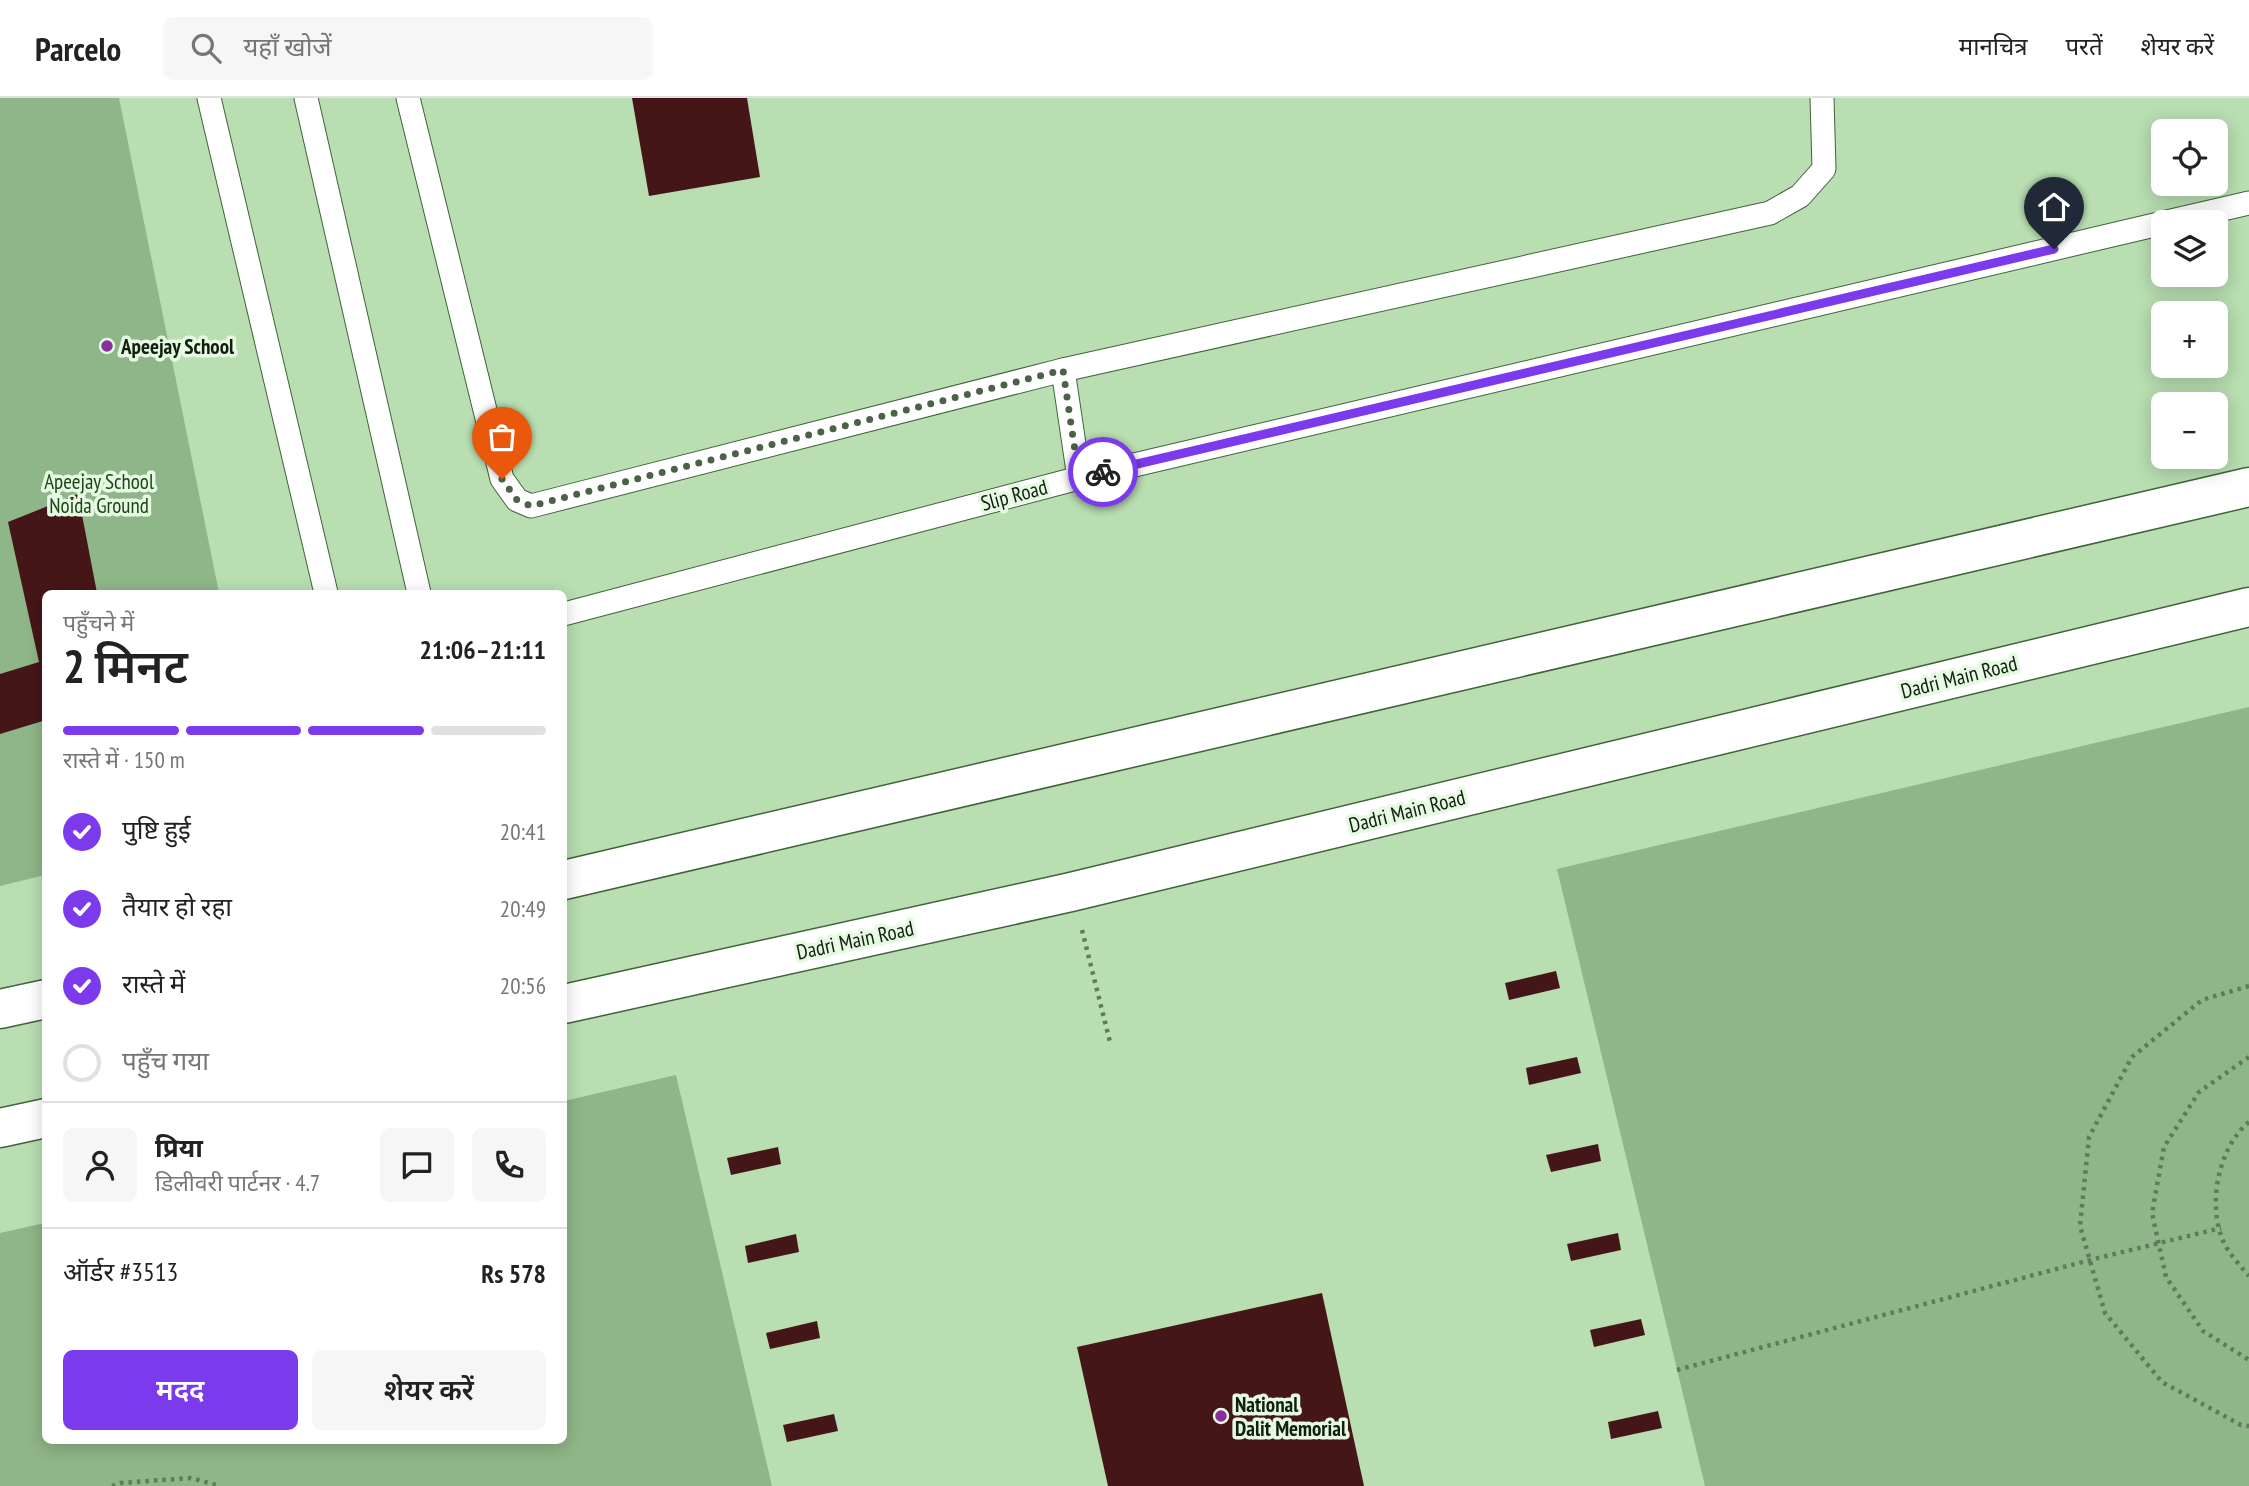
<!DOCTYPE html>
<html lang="hi">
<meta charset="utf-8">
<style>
:root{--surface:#fff;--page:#f6f6f6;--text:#222;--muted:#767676;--line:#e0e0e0;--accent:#7c3aed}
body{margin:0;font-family:"PT Sans Narrow","Noto Sans Devanagari",sans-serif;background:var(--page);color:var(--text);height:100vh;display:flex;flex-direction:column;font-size:26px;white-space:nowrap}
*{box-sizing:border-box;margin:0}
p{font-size:23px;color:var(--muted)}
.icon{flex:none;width:38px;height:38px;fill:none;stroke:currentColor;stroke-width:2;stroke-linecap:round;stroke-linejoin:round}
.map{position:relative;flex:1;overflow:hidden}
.sheet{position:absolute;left:42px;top:492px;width:525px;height:854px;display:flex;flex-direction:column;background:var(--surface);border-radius:10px;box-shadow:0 4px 18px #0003}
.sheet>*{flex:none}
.buttons{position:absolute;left:2151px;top:21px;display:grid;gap:14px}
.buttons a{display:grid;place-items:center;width:77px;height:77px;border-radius:10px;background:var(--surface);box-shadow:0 4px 18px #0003;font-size:35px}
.pin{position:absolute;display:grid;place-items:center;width:60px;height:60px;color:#fff;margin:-72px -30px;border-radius:50% 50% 50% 0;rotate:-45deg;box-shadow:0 0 7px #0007}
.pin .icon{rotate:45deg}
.courier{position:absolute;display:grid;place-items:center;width:70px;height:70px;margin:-35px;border:5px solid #7c3aed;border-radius:50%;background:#fff;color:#222;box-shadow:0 2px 9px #0007}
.head em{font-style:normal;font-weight:600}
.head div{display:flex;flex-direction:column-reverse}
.head{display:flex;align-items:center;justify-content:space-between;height:119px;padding:0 21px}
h1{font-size:46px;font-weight:600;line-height:52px}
.bar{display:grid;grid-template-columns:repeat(4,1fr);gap:10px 7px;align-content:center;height:84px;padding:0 21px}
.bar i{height:9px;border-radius:5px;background:var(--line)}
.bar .on{background:var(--accent)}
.bar p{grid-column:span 4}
.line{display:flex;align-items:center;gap:18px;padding:0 21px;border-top:2px solid var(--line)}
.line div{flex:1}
.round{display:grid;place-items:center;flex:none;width:74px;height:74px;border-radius:10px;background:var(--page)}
ol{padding:0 21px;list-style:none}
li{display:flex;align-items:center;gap:21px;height:77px}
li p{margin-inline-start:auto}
li .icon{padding:7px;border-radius:50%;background:var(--accent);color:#fff;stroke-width:4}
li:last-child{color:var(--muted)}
li i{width:38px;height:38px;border:4px solid var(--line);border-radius:50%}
.action{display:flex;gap:14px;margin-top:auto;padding:14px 21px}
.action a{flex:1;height:80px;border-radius:10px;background:var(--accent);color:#fff;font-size:28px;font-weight:600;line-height:80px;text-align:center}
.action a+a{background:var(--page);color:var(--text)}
header{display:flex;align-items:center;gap:42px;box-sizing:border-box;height:98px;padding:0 35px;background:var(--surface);border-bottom:2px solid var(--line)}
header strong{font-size:33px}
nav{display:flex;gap:38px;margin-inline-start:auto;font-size:24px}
.search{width:490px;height:63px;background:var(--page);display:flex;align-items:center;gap:18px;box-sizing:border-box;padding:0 24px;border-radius:10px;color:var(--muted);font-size:26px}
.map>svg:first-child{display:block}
</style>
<header>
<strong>Parcelo</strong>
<div class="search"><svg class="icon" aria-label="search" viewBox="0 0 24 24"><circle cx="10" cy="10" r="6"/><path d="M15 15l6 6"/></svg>यहाँ खोजें</div>
<nav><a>मानचित्र</a><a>परतें</a><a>शेयर करें</a></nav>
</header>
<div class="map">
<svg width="2249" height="1388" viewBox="0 0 2249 1388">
<rect width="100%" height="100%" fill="#b8deb1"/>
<!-- green -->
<g fill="#8fb688">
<polygon points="0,0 119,0 219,495 46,495 45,777 0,788"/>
<polygon points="2249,609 2249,1388 1705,1388 1557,771"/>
<polygon points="676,977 772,1388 0,1388 0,1135 45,1125 46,1342 564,1342 564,1003"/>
</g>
<!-- building -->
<g fill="#451618">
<polygon points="632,0 747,0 760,79 649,98"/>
<polygon points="78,396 97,495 46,495 46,622 0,636 0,576 39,564 8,424"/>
<polygon points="1556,873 1560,890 1509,902 1505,885"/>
<polygon points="1577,959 1581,975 1529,987 1526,970"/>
<polygon points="1598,1046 1601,1063 1551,1074 1546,1057"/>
<polygon points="778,1049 781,1066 731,1077 727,1060"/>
<polygon points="1618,1135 1621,1152 1571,1163 1567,1146"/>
<polygon points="796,1136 799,1154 748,1165 745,1148"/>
<polygon points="1322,1195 1364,1388 1108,1388 1077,1249"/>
<polygon points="1641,1221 1645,1237 1594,1249 1590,1232"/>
<polygon points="817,1223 820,1240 770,1251 766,1235"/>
<polygon points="1658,1313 1662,1330 1611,1341 1608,1324"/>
<polygon points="834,1316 838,1333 787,1344 783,1327"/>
</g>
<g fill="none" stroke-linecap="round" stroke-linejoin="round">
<!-- service casing -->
<g stroke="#41623a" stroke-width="25">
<g id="service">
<polyline points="209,0 326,495"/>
<polyline points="306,0 419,495"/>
<polyline points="408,0 502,381 517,402 531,408 1063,272 1079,380"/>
<polyline points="2167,124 2249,105"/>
<polyline points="1063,272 1770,115 1800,98 1824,71 1822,0"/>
<polyline points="564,516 1079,380 2163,125"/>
</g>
</g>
<!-- trunk casing -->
<g stroke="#41623a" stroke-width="41">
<g id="trunk">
<polyline points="564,782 2249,389"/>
<polyline points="564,906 1071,794 2249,509"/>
<polyline points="0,911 46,901"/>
<polyline points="0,1030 46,1020"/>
</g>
</g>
<!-- path -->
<g stroke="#607a5c" stroke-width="4.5" stroke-dasharray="3.5 5" stroke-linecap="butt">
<polyline points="1082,832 1110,944"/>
<polyline points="2249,888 2202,902 2132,959 2089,1039 2080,1128 2105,1215 2162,1284 2241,1327 2249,1328"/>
<polyline points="2249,959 2199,994 2164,1049 2152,1115 2166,1179 2203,1233 2249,1262"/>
<path d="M2249,1024c-33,27 -44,92 -21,128 6,9 14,18 21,26"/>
<polyline points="1677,1272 2090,1162 2221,1130"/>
<polyline points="112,1388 120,1385 191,1380 220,1388"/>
</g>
<!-- service -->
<use href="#service" stroke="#fff" stroke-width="23"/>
<!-- trunk -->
<use href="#trunk" stroke="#fff" stroke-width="38"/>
</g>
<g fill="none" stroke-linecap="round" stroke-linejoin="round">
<!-- done -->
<polyline stroke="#4b6248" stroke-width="7" stroke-dasharray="0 12.6" points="502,381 517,402 531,408 1063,272 1079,380 1103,374"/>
<!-- route -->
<polyline stroke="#7c3aed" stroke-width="9" points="1103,374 2054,151"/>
</g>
<!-- markers -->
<g fill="#892f9b" stroke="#e6f9e2" stroke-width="2.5">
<circle cx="107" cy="248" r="7"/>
<circle cx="1221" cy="1318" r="7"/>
</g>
<g text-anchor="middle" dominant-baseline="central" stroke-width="7" stroke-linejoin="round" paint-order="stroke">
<!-- poi labels -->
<g font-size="21" font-weight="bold" fill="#111f0f" stroke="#e6f9e2" text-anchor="start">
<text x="121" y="248">Apeejay School</text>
<text x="1235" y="1306">National<tspan x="1235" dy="24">Dalit Memorial</tspan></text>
</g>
<!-- park labels -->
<g font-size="21" fill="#1c4514" stroke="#e6f9e2">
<text x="99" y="383">Apeejay School<tspan x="99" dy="24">Noida Ground</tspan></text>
</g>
<!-- street labels -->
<g font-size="21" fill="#111f0f" stroke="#e6f9e2">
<text transform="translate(1014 397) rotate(-15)">Slip Road</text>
<text transform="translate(1959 579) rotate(-14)">Dadri Main Road</text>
<text transform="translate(1407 713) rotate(-14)">Dadri Main Road</text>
<text transform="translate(855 842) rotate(-12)">Dadri Main Road</text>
</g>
</g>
</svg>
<div class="buttons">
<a><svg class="icon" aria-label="locate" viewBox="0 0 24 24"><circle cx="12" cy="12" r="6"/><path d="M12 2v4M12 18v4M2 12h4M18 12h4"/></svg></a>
<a><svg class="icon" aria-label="layers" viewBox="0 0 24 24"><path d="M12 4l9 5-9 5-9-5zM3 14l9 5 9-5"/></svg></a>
<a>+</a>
<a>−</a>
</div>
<div class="pin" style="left:502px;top:381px;background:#ea580c"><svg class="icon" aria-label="bag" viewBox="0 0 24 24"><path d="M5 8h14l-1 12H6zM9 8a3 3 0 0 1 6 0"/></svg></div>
<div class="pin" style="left:2054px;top:151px;background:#1f2937"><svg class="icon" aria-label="home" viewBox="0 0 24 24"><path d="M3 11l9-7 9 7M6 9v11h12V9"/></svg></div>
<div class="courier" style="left:1103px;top:374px"><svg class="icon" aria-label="bike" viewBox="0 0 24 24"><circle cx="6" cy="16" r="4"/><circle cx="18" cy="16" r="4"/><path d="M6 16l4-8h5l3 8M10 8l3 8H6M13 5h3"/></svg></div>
<section class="sheet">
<div class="head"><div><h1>2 मिनट</h1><p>पहुँचने में</p></div><em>21:06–21:11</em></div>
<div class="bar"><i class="on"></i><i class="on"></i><i class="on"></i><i></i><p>रास्ते में · 150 m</p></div>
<ol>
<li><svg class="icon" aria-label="check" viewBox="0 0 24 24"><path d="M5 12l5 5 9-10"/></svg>पुष्टि हुई<p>20:41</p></li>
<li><svg class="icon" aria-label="check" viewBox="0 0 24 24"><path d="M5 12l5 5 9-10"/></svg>तैयार हो रहा<p>20:49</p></li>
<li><svg class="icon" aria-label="check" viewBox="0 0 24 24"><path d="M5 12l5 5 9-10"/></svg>रास्ते में<p>20:56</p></li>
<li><i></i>पहुँच गया</li>
</ol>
<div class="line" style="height:126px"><a class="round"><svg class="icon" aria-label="person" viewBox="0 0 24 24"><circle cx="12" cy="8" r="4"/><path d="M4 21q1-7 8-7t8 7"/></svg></a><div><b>प्रिया</b><p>डिलीवरी पार्टनर · 4.7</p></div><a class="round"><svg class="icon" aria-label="chat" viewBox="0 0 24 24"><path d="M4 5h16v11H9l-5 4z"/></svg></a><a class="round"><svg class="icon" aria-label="phone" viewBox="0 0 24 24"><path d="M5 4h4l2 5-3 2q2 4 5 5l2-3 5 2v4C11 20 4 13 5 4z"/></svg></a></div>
<div class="line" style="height:91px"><div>ऑर्डर #3513</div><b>Rs 578</b></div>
<div class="action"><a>मदद</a><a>शेयर करें</a></div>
</section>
</div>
